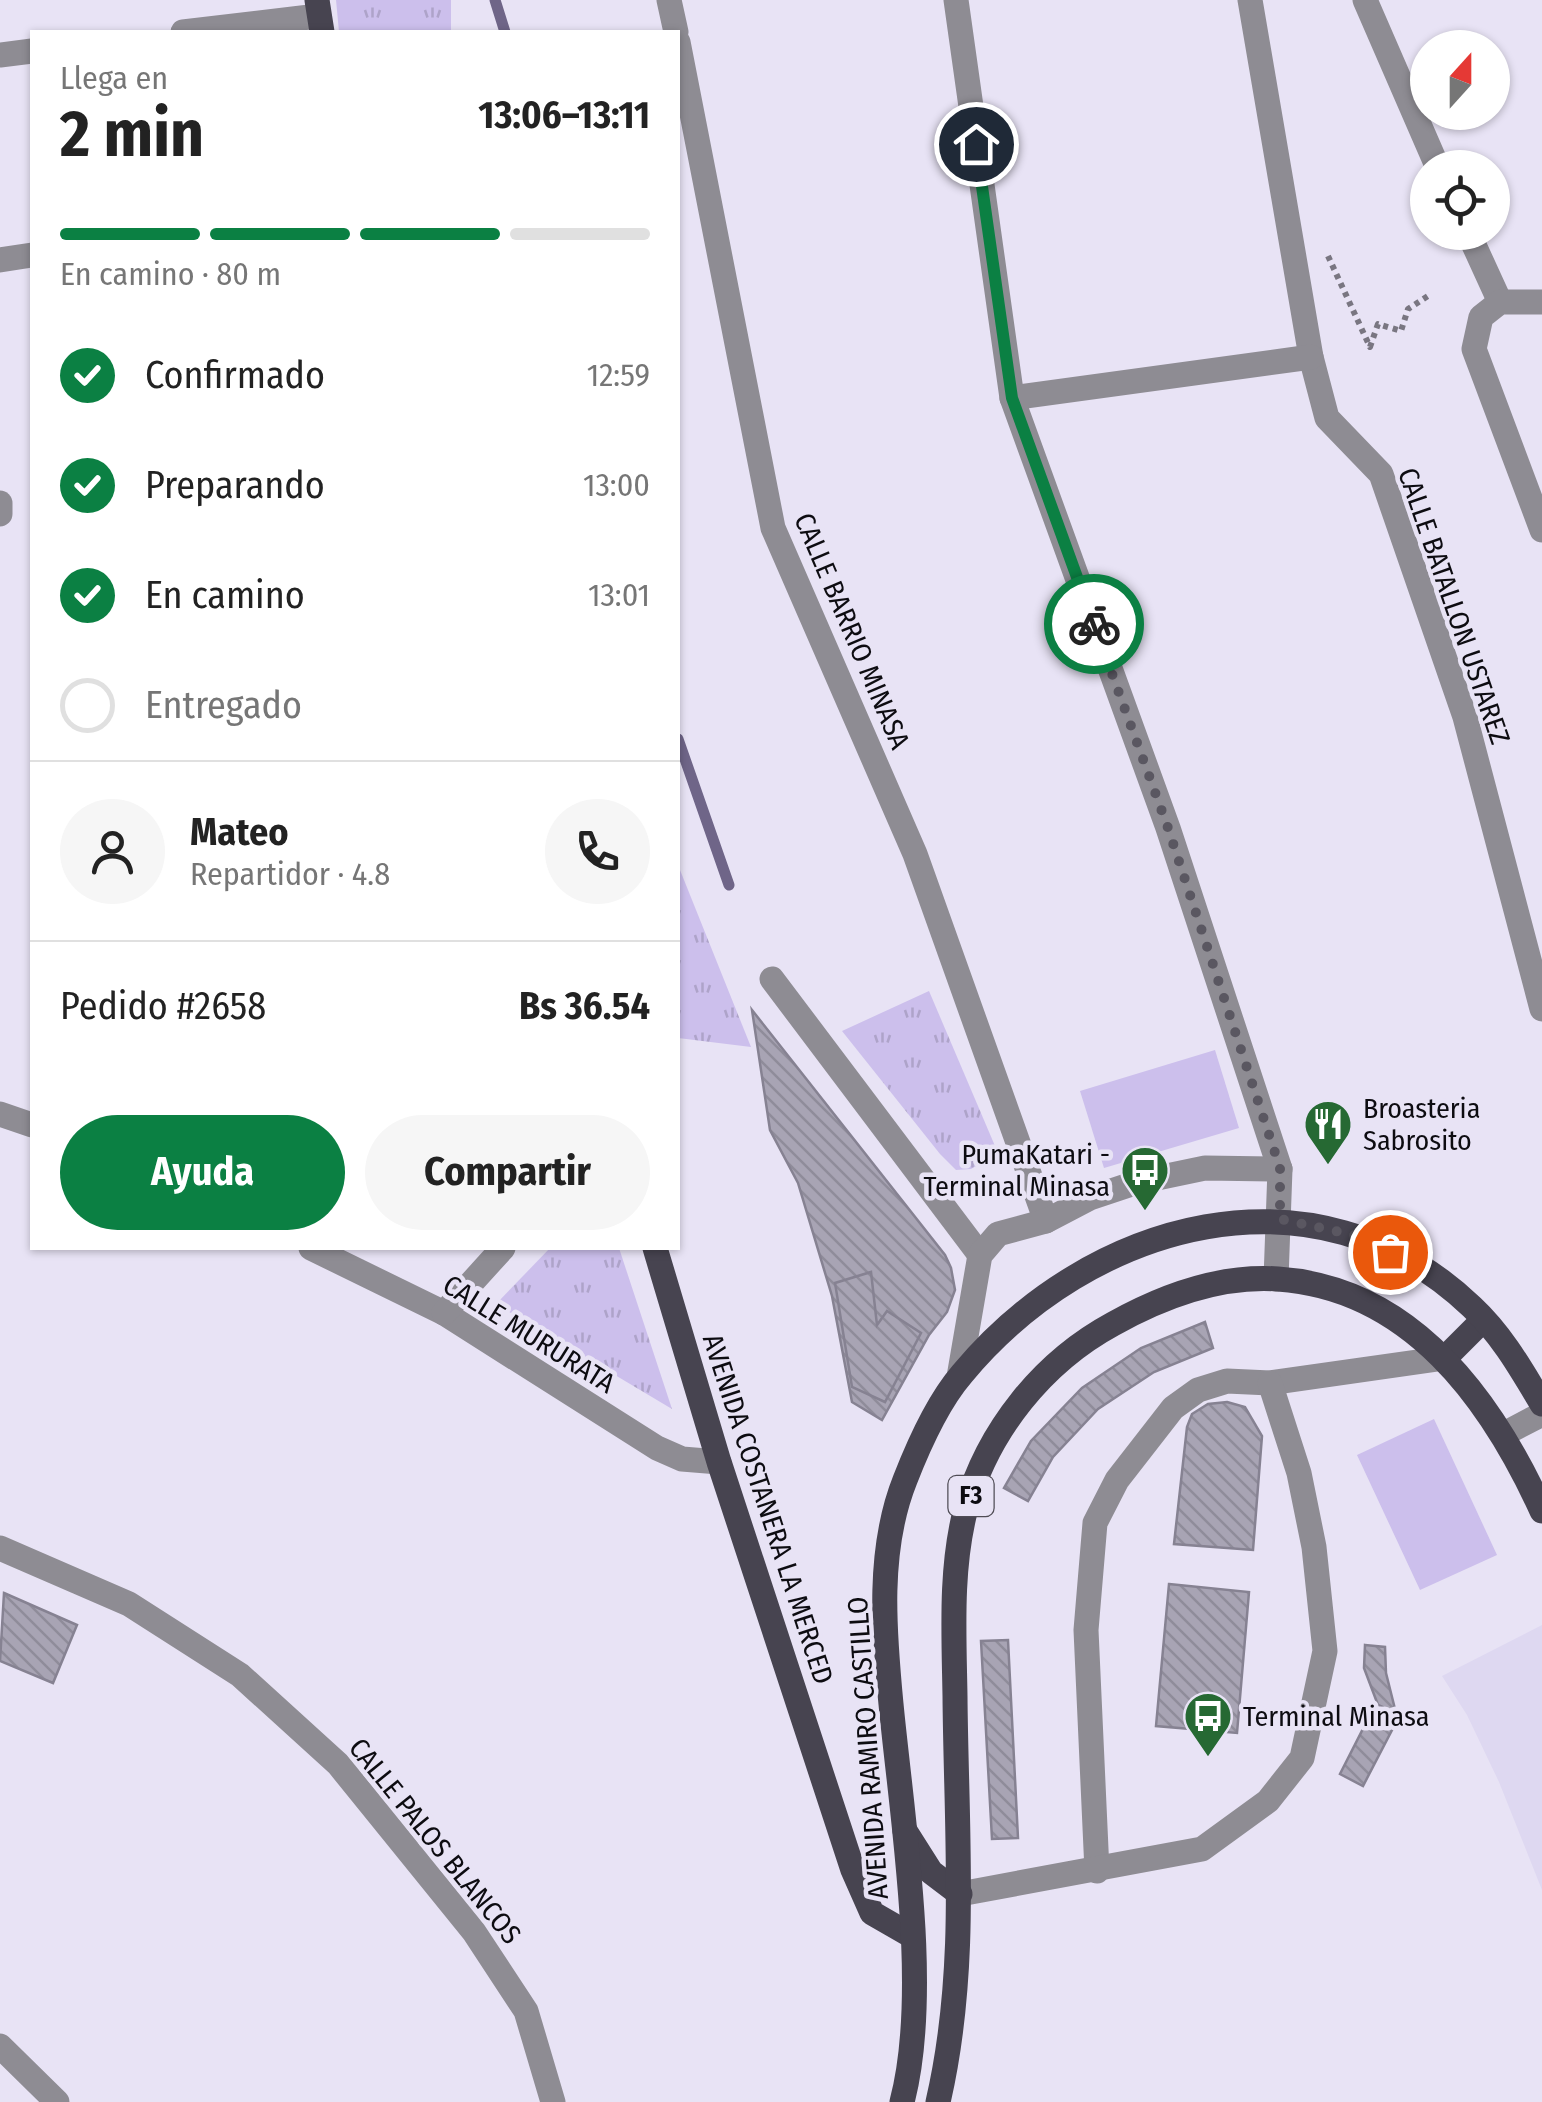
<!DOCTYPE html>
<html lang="es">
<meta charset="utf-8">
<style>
:root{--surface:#fff;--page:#f6f6f6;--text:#222;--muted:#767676;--line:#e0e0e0;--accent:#0b8043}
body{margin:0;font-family:"Fira Sans Condensed",sans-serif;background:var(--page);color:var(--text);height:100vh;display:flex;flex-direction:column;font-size:38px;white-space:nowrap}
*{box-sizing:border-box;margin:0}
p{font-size:32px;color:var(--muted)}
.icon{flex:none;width:55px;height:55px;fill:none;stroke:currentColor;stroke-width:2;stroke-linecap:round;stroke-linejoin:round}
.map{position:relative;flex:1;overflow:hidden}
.side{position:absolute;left:30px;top:30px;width:650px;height:1220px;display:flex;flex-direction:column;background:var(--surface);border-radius:0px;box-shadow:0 2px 8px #0004}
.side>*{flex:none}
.needle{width:65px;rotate:21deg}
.fabs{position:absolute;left:1410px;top:30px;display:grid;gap:20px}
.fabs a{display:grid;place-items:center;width:100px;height:100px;border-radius:50%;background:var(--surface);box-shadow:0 2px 8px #0004;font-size:50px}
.pin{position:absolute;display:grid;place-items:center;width:85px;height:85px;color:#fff;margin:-42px;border:5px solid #fff;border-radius:50%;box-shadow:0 2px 10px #0007}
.courier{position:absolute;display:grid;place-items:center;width:100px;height:100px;margin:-50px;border:8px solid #0b8043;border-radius:50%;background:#fff;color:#222;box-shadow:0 2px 12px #0007}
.head em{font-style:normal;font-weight:700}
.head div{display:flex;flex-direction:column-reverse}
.head{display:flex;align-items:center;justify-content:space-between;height:170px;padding:0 30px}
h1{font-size:65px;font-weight:700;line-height:75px}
.bar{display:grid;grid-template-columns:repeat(4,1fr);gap:15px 10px;align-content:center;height:120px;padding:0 30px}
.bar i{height:12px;border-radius:8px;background:var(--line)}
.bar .on{background:var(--accent)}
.bar p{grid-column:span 4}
.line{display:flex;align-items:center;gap:25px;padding:0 30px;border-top:2px solid var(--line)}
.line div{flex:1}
.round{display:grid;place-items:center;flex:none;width:105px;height:105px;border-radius:52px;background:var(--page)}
ol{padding:0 30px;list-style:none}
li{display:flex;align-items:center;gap:30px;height:110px}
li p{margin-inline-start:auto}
li .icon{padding:10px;border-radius:50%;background:var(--accent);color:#fff;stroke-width:4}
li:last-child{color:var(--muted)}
li i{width:55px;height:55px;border:5px solid var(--line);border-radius:50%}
.primary-button{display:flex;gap:20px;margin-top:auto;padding:20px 30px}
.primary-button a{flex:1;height:115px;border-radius:60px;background:var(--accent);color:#fff;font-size:40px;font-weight:700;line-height:115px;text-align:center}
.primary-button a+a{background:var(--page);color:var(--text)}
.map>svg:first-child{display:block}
</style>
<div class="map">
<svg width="1542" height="2102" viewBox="0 0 1542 2102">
<defs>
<pattern id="grass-tufts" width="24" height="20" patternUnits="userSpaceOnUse" patternTransform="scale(2.5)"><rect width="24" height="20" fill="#ccbfec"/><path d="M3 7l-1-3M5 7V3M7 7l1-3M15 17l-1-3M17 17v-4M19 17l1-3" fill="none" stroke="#aea3c9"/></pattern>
<pattern id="building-back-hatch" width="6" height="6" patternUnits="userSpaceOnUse" patternTransform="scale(2.5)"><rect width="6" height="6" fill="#a8a4b4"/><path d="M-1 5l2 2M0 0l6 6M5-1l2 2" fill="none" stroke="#8f8c9a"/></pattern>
</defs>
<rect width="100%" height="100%" fill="#e8e3f5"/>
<!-- built -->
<polygon fill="#ded8f1" points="1542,1625 1542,1890 1499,1782 1467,1715 1442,1676"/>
<!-- grass -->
<g fill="url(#grass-tufts)">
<polygon points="336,0 451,0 451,32 339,32"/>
<polygon points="678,865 751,1047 678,1038"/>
<polygon points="929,991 998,1153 971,1169 956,1170 940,1154 842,1031"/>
<polygon points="550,1248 619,1248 672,1409 496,1304"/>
</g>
<!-- garden -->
<g fill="#ccbfec">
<polygon points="1215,1050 1239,1128 1104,1168 1080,1091"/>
<polygon points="1434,1419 1497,1555 1420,1590 1357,1455"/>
</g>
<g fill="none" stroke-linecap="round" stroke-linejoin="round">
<!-- stream -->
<g stroke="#6f6588" stroke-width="11">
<polyline points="495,0 505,32"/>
<polyline points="678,739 729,885"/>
</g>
</g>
<!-- building -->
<g fill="url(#building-back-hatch)" stroke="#868292" stroke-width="2.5">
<polygon points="752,1010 945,1255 951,1268 955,1290 947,1312 929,1335 882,1420 852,1402 832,1296 798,1183 770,1130"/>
<polygon points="871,1272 877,1325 887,1311 921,1333 885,1402 852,1387 835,1283"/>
<polygon points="1205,1322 1213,1348 1154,1372 1098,1409 1053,1457 1028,1501 1004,1488 1031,1441 1082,1388 1141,1348"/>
<polygon points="1227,1402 1245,1407 1262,1436 1253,1550 1174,1544 1187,1427 1192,1414 1208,1404"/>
<polygon points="1169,1584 1249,1592 1237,1733 1156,1726"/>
<polygon points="4,1593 77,1625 53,1683 0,1661"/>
<polygon points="1008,1640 1018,1838 992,1839 981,1641"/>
<polygon points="1365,1645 1385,1647 1386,1673 1396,1713 1378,1705 1364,1668"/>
<polygon points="1368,1719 1392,1730 1363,1786 1340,1774"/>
</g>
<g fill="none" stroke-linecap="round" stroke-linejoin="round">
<!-- path -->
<polyline stroke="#797681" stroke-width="6" stroke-dasharray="5 5" stroke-linecap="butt" points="1328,256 1370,347 1378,324 1401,331 1408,309 1431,294"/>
<!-- minor -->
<g stroke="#8e8c93" stroke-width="25">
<polyline points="669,0 676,32"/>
<polyline points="956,0 1012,398 1168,828 1280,1169 1276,1279"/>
<polyline points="1250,0 1311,357 1327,418 1381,474 1465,717 1542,1009"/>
<polyline points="1365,0 1438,168"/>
<polyline points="183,32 318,16"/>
<polyline points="678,42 773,528 915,854 1046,1221"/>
<polyline points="0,55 32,51"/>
<polyline points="1468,232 1500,302"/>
<polyline points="0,260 32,255"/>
<polyline points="1542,302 1500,302 1481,317 1474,349 1542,530"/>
<polyline points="1012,398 1311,357"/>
<polyline points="0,503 0,514"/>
<polyline points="772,979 980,1255"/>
<polyline points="0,1114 32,1125"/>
<polyline points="311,1248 444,1313 657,1448 682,1459 719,1462"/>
<polyline points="444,1313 503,1248"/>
<polyline points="959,1377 980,1255 998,1234 1046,1221 1090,1198 1138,1182 1205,1168 1280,1169"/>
<polyline points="1504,1434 1542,1414"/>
<polyline points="0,1548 129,1604 240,1675 338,1764 474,1932 526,2011 553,2102"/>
<polyline points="1097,1871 1086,1630 1095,1523 1117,1480 1173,1408 1198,1390 1227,1381 1270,1383 1445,1358"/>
<polyline points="960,1894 1202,1849 1268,1801 1302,1758 1325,1651 1314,1547 1299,1473 1270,1383"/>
<polyline points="0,2046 57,2102"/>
</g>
<!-- major -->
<g stroke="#474450" stroke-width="25">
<polyline points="317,0 322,32"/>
<polyline points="655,1248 719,1462 853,1870 872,1913 912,1936"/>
<polyline points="1445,1358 1483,1320"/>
<polyline points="905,1831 931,1872 960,1894"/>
<path d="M902,2102c29,-110 0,-283 -11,-398 -7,-73 -14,-154 14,-224 14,-36 32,-77 57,-106 127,-153 353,-217 510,-67 30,28 49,62 70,97"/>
<path d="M938,2102c31,-133 18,-270 17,-406 -1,-62 -5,-128 11,-188 22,-78 77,-146 147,-184 50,-28 107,-49 165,-45 133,9 213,120 264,232"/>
</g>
</g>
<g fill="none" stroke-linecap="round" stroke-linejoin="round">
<!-- done -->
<polyline stroke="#5a5761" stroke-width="10" stroke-dasharray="0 18" points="1094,624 1168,828 1280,1168 1280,1219 1358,1236 1390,1252"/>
<!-- route -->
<polyline stroke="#0b8043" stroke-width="12" points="976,144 1012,398 1094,624"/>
</g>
<!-- icons -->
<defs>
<g id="restaurant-pin" transform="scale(2.5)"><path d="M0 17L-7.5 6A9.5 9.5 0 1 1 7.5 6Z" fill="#266933" stroke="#e8e3f5"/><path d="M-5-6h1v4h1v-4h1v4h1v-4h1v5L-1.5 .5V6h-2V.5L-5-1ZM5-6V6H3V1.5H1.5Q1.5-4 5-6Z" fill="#fff"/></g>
<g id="bus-pin" transform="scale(2.5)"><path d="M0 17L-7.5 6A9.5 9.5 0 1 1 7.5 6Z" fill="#266933" stroke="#e8e3f5"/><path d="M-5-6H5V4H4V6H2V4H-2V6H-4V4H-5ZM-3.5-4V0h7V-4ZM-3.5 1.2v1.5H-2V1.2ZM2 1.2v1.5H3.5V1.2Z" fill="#fff"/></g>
</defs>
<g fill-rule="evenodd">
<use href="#restaurant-pin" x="1328" y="1124"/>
<use href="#bus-pin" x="1145" y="1170"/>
<use href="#bus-pin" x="1208" y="1716"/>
</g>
<g text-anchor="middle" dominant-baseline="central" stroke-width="9" stroke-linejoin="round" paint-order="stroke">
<!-- shield labels -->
<rect fill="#e8e3f5" stroke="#4f4c55" stroke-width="2.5" x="948.5" y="1476" width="45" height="40" rx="8"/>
<g font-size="25" font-weight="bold" fill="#0d0c11">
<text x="971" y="1496">F3</text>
</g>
<!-- street labels -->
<g font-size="28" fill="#0d0c11" stroke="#e8e3f5">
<text transform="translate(1454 606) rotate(71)">CALLE BATALLON USTAREZ</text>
<text transform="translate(852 631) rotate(67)">CALLE BARRIO MINASA</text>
<text transform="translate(529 1334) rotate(32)">CALLE MURURATA</text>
<text transform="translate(768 1509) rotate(72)">AVENIDA COSTANERA LA MERCED</text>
<text transform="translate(868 1748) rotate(-94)">AVENIDA RAMIRO CASTILLO</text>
<text transform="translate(435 1841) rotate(51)">CALLE PALOS BLANCOS</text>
</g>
<!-- poi labels -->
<g font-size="28" fill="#0d0c11" stroke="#e8e3f5" text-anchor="start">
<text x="1363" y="1108">Broasteria<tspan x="1363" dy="32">Sabrosito</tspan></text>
<text x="1110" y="1154" text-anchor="end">PumaKatari -<tspan x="1110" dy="32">Terminal Minasa</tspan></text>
<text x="1243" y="1716">Terminal Minasa</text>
</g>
</g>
</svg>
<div class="fabs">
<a><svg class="needle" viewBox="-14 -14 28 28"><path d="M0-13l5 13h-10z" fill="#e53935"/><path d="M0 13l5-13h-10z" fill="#767676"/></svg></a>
<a><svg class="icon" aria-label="locate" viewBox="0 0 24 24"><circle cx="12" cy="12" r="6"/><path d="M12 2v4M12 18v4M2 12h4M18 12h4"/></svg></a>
</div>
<div class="pin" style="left:1390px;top:1252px;background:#ea580c"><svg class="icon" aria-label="bag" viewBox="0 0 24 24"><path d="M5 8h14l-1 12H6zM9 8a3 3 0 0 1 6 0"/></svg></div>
<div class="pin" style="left:976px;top:144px;background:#1f2937"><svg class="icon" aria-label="home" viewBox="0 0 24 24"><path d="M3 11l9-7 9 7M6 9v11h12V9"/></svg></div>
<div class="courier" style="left:1094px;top:624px"><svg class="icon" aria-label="bike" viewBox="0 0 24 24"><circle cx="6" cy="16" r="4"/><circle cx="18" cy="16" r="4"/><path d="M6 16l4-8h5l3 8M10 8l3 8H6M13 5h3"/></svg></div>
<section class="side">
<div class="head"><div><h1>2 min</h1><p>Llega en</p></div><em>13:06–13:11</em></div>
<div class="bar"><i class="on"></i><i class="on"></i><i class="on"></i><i></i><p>En camino · 80 m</p></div>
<ol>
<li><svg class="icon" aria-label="check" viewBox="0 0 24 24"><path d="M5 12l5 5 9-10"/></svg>Confirmado<p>12:59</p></li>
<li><svg class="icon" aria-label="check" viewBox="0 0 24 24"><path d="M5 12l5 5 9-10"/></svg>Preparando<p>13:00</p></li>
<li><svg class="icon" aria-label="check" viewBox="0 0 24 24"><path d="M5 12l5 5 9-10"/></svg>En camino<p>13:01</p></li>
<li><i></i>Entregado</li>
</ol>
<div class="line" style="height:180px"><a class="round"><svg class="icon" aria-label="person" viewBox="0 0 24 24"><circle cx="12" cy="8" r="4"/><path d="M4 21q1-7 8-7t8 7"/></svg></a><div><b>Mateo</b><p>Repartidor · 4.8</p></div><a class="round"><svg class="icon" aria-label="phone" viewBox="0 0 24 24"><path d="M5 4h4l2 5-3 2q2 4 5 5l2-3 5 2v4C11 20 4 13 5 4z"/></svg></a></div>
<div class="line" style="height:130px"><div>Pedido #2658</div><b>Bs 36.54</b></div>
<div class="primary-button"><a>Ayuda</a><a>Compartir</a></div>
</section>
</div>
